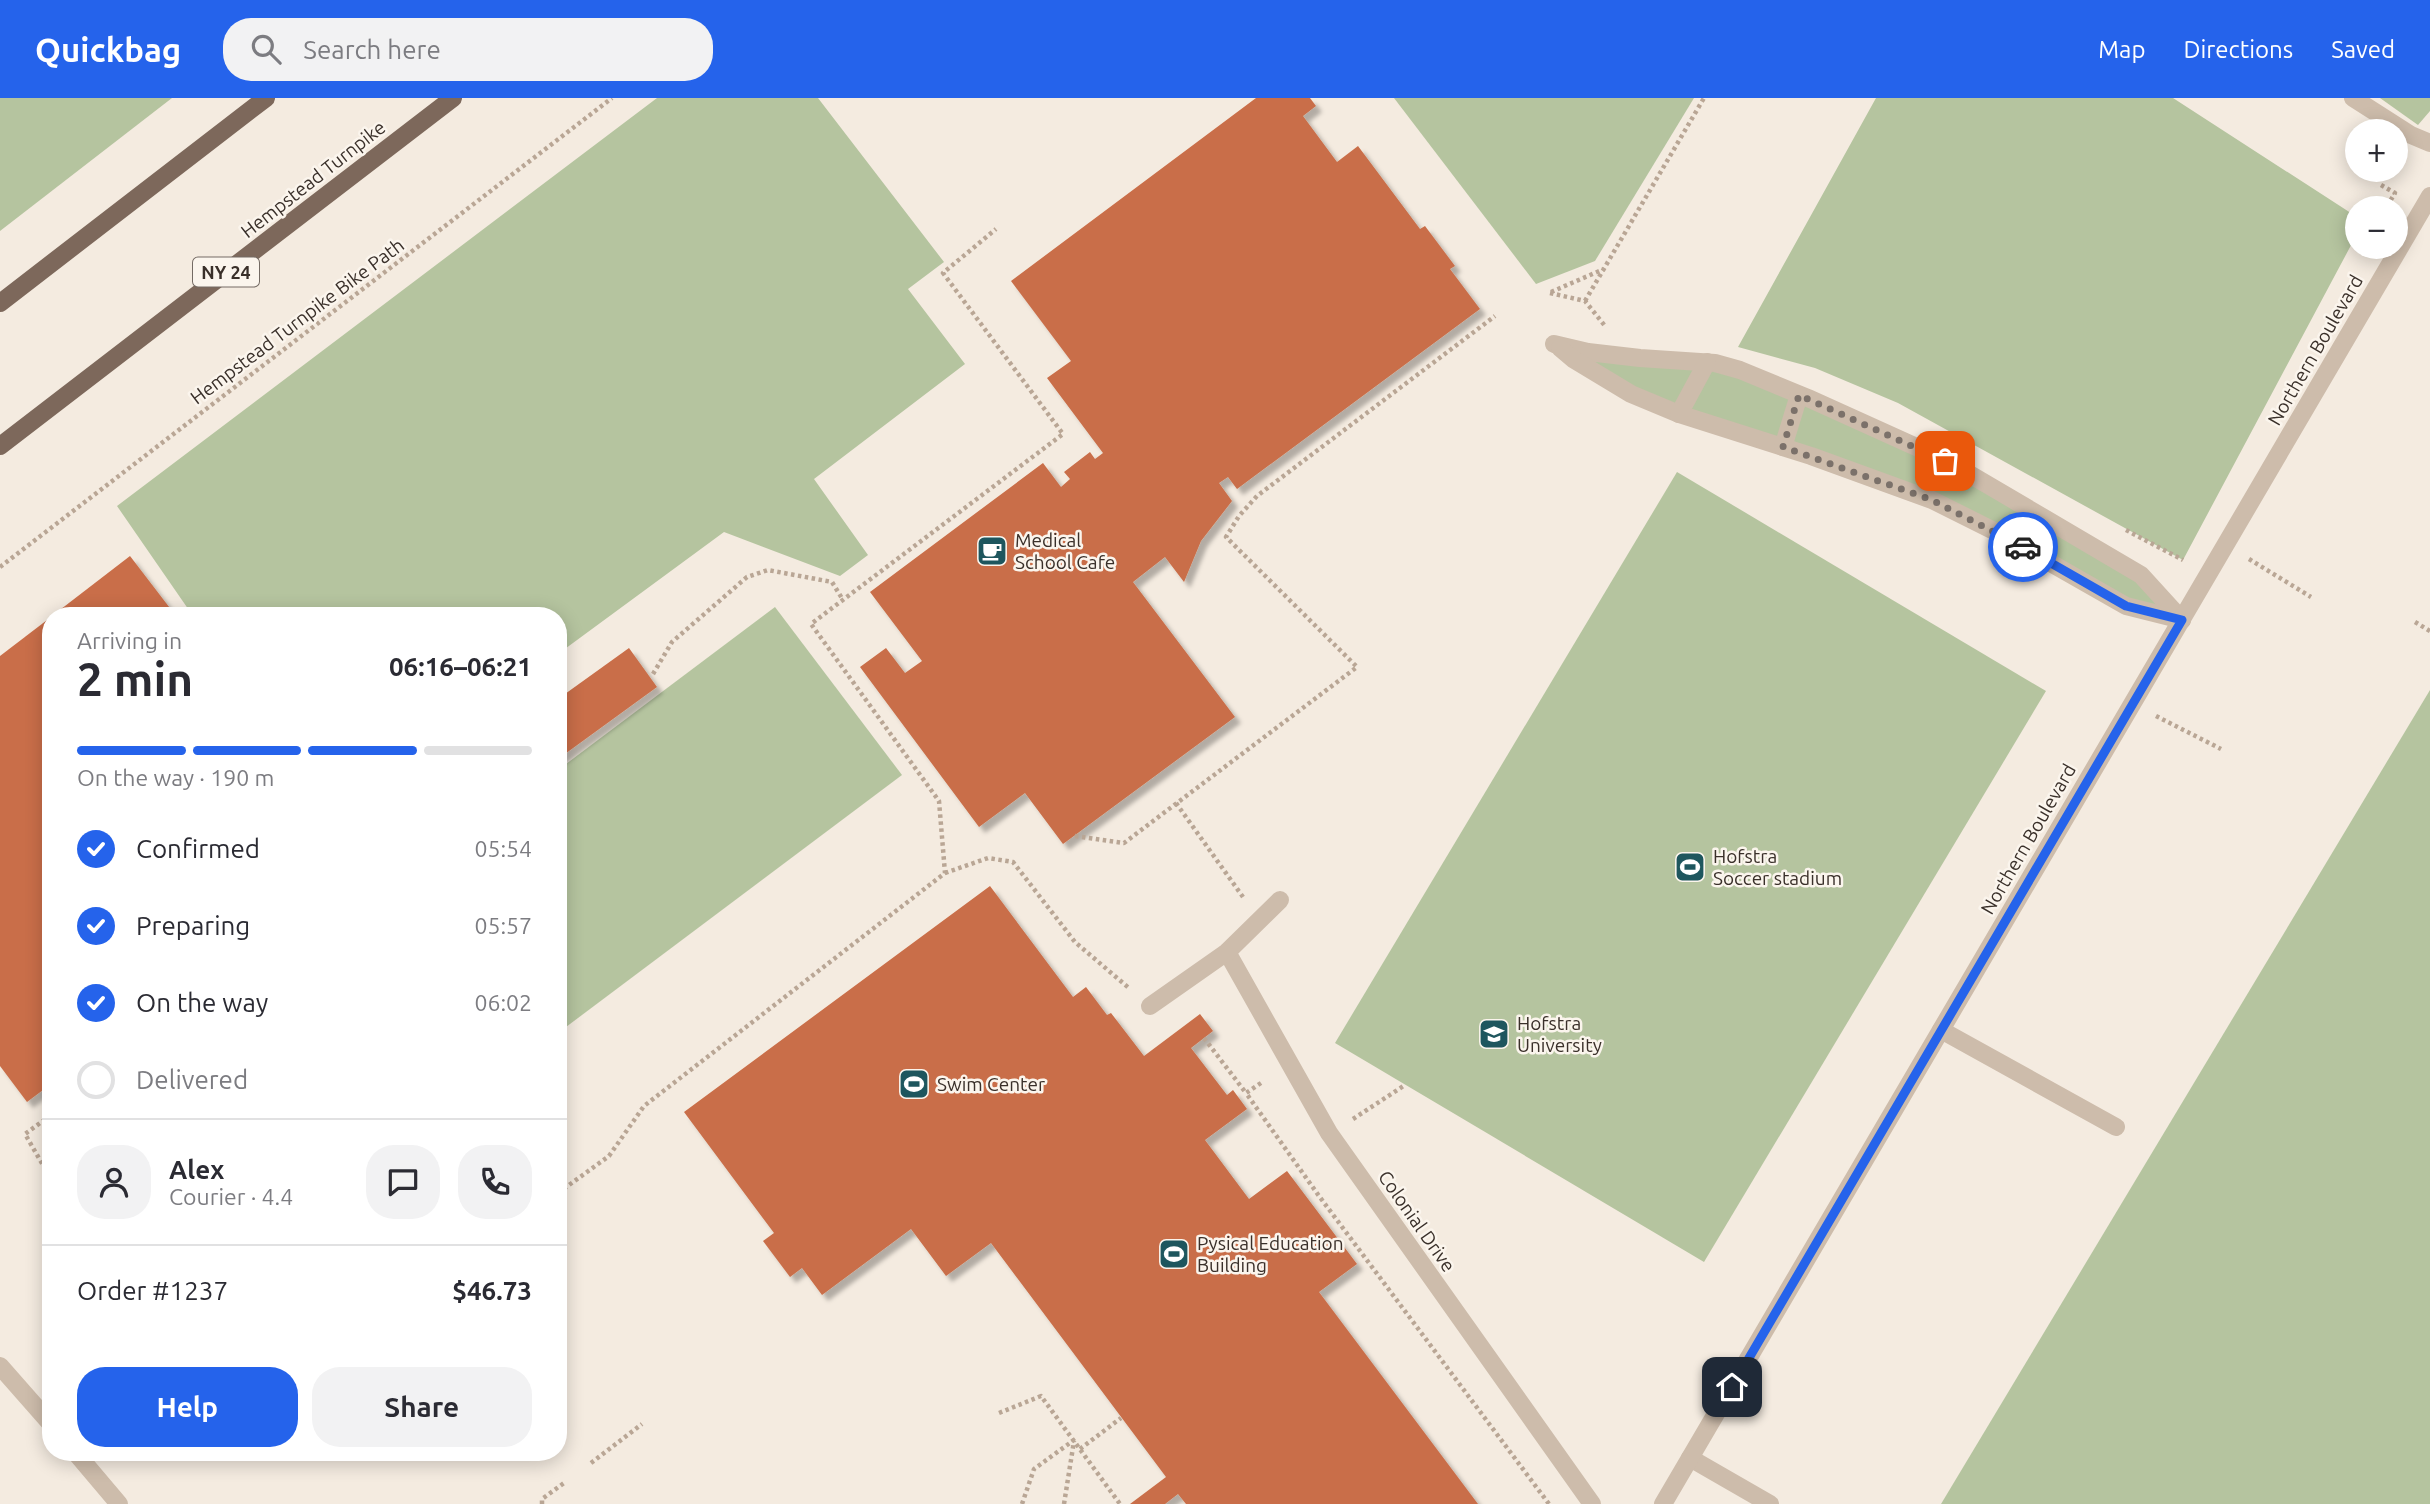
<!DOCTYPE html>
<meta charset="utf-8">
<style>
:root{--surface:#fff;--page:#f2f2f3;--text:#2b2b33;--muted:#7c7c81;--line:#e1e1e2;--accent:#2563eb}
body{margin:0;font-family:Ubuntu,sans-serif;background:var(--page);color:var(--text);height:100vh;display:flex;flex-direction:column;font-size:26px;white-space:nowrap}
*{box-sizing:border-box;margin:0}
p{font-size:23px;color:var(--muted)}
.icon{flex:none;width:38px;height:38px;fill:none;stroke:currentColor;stroke-width:2;stroke-linecap:round;stroke-linejoin:round}
.map{position:relative;flex:1;overflow:hidden}
.side{position:absolute;left:42px;top:509px;width:525px;height:854px;display:flex;flex-direction:column;background:var(--surface);border-radius:28px;box-shadow:0 4px 18px #0003}
.side>*{flex:none}
.fabs{position:absolute;left:2345px;top:21px;display:grid;gap:14px}
.fabs a{display:grid;place-items:center;width:63px;height:63px;border-radius:50%;background:var(--surface);box-shadow:0 4px 18px #0003;font-size:35px}
.pin{position:absolute;display:grid;place-items:center;width:60px;height:60px;color:#fff;margin:-30px;border-radius:14px;box-shadow:0 4px 10px #0006}
.courier{position:absolute;display:grid;place-items:center;width:70px;height:70px;margin:-35px;border:5px solid #2563eb;border-radius:50%;background:#fff;color:#222;box-shadow:0 2px 9px #0007}
.overview em{font-style:normal;font-weight:600}
.overview div{display:flex;flex-direction:column-reverse}
.overview{display:flex;align-items:center;justify-content:space-between;height:119px;padding:0 35px}
h1{font-size:46px;font-weight:600;line-height:52px}
.bar{display:grid;grid-template-columns:repeat(4,1fr);gap:10px 7px;align-content:center;height:84px;padding:0 35px}
.bar i{height:9px;border-radius:5px;background:var(--line)}
.bar .on{background:var(--accent)}
.bar p{grid-column:span 4}
.line{display:flex;align-items:center;gap:18px;padding:0 35px;border-top:2px solid var(--line)}
.line div{flex:1}
.round{display:grid;place-items:center;flex:none;width:74px;height:74px;border-radius:28px;background:var(--page)}
ol{padding:0 35px;list-style:none}
li{display:flex;align-items:center;gap:21px;height:77px}
li p{margin-inline-start:auto}
li .icon{padding:7px;border-radius:50%;background:var(--accent);color:#fff;stroke-width:4}
li:last-child{color:var(--muted)}
li i{width:38px;height:38px;border:4px solid var(--line);border-radius:50%}
.action{display:flex;gap:14px;margin-top:auto;padding:14px 35px}
.action a{flex:1;height:80px;border-radius:28px;background:var(--accent);color:#fff;font-size:28px;font-weight:600;line-height:80px;text-align:center}
.action a+a{background:var(--page);color:var(--text)}
header{display:flex;align-items:center;gap:42px;box-sizing:border-box;height:98px;padding:0 35px;background:var(--accent);color:#fff}
header strong{font-size:33px}
nav{display:flex;gap:38px;margin-inline-start:auto;font-size:24px}
.search{width:490px;height:63px;background:var(--page);display:flex;align-items:center;gap:18px;box-sizing:border-box;padding:0 24px;border-radius:28px;color:var(--muted);font-size:26px}
.map>svg:first-child{display:block}
</style>
<header>
<strong>Quickbag</strong>
<div class="search"><svg class="icon" aria-label="search" viewBox="0 0 24 24"><circle cx="10" cy="10" r="6"/><path d="M15 15l6 6"/></svg>Search here</div>
<nav><a>Map</a><a>Directions</a><a>Saved</a></nav>
</header>
<div class="map">
<svg width="2430" height="1406" viewBox="0 0 2430 1406">
<defs>
<filter id="shadow"><feDropShadow dx="6" dy="6" stdDeviation="2" flood-color="#0004"/></filter>
</defs>
<rect width="100%" height="100%" fill="#f4ebe0"/>
<!-- green -->
<g fill="#b5c49f">
<polygon points="0,0 172,0 0,133"/>
<polygon points="657,0 818,0 944,164 908,191 965,266 814,381 868,457 840,478 724,434 558,556 558,518 193,518 117,408"/>
<polygon points="1394,0 1694,0 1595,163 1536,186"/>
<polygon points="1876,0 2173,0 2357,119 2357,136 2183,462 1898,305 1815,270 1738,249"/>
<polygon points="2380,0 2430,0 2430,13 2418,27"/>
<polygon points="1573,261 1689,262 1808,300 2141,477 2182,522 2126,508 1998,435 1679,316"/>
<polygon points="1677,374 2046,593 1704,1164 1335,945"/>
<polygon points="775,509 902,677 558,935 558,672"/>
<polygon points="2430,592 2430,1406 1941,1406"/>
</g>
<!-- building -->
<g fill="#c96e48" filter="url(#shadow)">
<polygon points="1256,0 1310,0 1316,8 1303,18 1337,64 1358,48 1420,131 1425,128 1455,168 1450,171 1480,211 1237,391 1228,379 1219,385 1232,403 1201,443 1184,484 1165,459 1133,484 1235,619 1063,746 1025,695 979,729 860,569 886,550 905,575 922,563 870,494 1043,365 1061,389 1070,381 1064,374 1090,354 1095,361 1103,355 1047,280 1071,263 1011,183"/>
<polygon points="130,458 176,518 52,518"/>
<polygon points="51,519 51,986 27,1004 0,968 0,558"/>
<polygon points="629,550 657,589 558,661 558,601"/>
<polygon points="990,788 1073,899 1086,889 1107,917 1111,915 1144,958 1200,916 1213,933 1191,950 1227,997 1233,992 1247,1011 1205,1042 1249,1101 1287,1073 1357,1166 1319,1194 1478,1406 1186,1406 1178,1396 1165,1406 1130,1406 1166,1379 991,1145 946,1178 911,1131 822,1197 802,1170 790,1179 763,1143 774,1135 684,1014"/>
</g>
<g fill="none" stroke-linecap="round" stroke-linejoin="round">
<!-- path -->
<g stroke="#b9a695" stroke-width="4.5" stroke-dasharray="3.5 3.5" stroke-linecap="butt">
<polyline points="2381,87 2395,95 2386,110"/>
<polyline points="1551,194 1604,171"/>
<polyline points="1550,195 1585,203 1605,228"/>
<polyline points="1585,203 1704,0"/>
<polyline points="2126,432 2183,462"/>
<polyline points="2249,461 2311,499"/>
<polyline points="0,469 612,0"/>
<polyline points="2415,524 2430,533"/>
<polyline points="653,576 672,544 747,479 768,472 832,484 843,502"/>
<polyline points="2156,618 2221,651"/>
<polyline points="1176,705 1243,799"/>
<polyline points="1075,738 1124,745 1357,569 1226,439 1239,418 1257,398 1495,218"/>
<polyline points="945,775 988,760 1013,764 1075,844 1130,891"/>
<polyline points="1204,940 1246,995"/>
<polyline points="1261,985 1246,995 1319,1098 1549,1406"/>
<polyline points="51,1017 25,1036 51,1081"/>
<polyline points="1353,1021 1405,987"/>
<polyline points="558,1095 609,1058 644,1008 945,775 939,703 811,526 1063,336 943,175 996,131"/>
<polyline points="999,1315 1041,1298 1120,1406"/>
<polyline points="1080,1351 1121,1320"/>
<polyline points="591,1365 642,1326"/>
<polyline points="542,1406 542,1401 564,1385"/>
<polyline points="1022,1406 1034,1371 1074,1342"/>
<polyline points="1064,1406 1074,1343"/>
</g>
<!-- minor -->
<g stroke="#cdbcab" stroke-width="18">
<polyline points="2353,0 2411,37 2430,45"/>
<polyline points="1554,246 1588,254 1640,260 1715,265 1740,272 1808,300 1923,352 1966,374 2141,477 2182,522"/>
<polyline points="1560,250 1573,261 1631,296 1679,316 1811,358 1932,402 1998,435 2126,508 2182,522"/>
<polyline points="1679,316 1707,264"/>
<polyline points="1783,349 1799,297"/>
<polyline points="1227,854 1329,1035 1592,1406"/>
<polyline points="1150,908 1227,854 1280,802"/>
<polyline points="1941,932 2116,1029"/>
<polyline points="0,1268 51,1326"/>
<polyline points="75,1354 119,1406"/>
<polyline points="1690,1360 1770,1406"/>
<polyline points="1663,1406 2430,98"/>
</g>
<!-- major -->
<g stroke="#7d685b" stroke-width="18">
<polyline points="0,205 266,0"/>
<polyline points="0,348 453,0"/>
</g>
</g>
<g fill="none" stroke-linecap="round" stroke-linejoin="round">
<!-- done -->
<polyline stroke="#7b716a" stroke-width="7" stroke-dasharray="0 12.6" points="1945,363 1799,297 1783,349 1932,402 2023,449"/>
<!-- route -->
<polyline stroke="#2563eb" stroke-width="9" points="1732,1289 2182,522 2126,508 2023,449"/>
</g>
<!-- icons -->
<defs>
<g id="cafe-square" transform="scale(1.575)"><rect x="-9" y="-9" width="18" height="18" rx="4" fill="#1e565e" stroke="#fbf5ed"/><path d="M-5.5-4.5H6V0H3Q3 3.5 0 3.5H-2.5Q-5.5 3.5-5.5 0ZM3-3.2v2h1.7v-2ZM-6 4.5H4V6H-6Z" fill="#fff"/></g>
<g id="stadium-square" transform="scale(1.575)"><rect x="-9" y="-9" width="18" height="18" rx="4" fill="#1e565e" stroke="#fbf5ed"/><path d="M0-5a6.5 5 0 1 0 0 10a6.5 5 0 1 0 0-10ZM-3.5-1.8h7v3.6h-7Z" fill="#fff"/></g>
<g id="university-square" transform="scale(1.575)"><rect x="-9" y="-9" width="18" height="18" rx="4" fill="#1e565e" stroke="#fbf5ed"/><path d="M0-5L7-2L0 1L-7-2ZM-4 1L0 2.5L4 1V4Q0 6-4 4Z" fill="#fff"/></g>
</defs>
<g fill-rule="evenodd">
<use href="#cafe-square" x="992" y="453"/>
<use href="#stadium-square" x="1690" y="769"/>
<use href="#university-square" x="1494" y="936"/>
<use href="#stadium-square" x="914" y="986"/>
<use href="#stadium-square" x="1174" y="1156"/>
</g>
<g text-anchor="middle" dominant-baseline="central" stroke-width="5" stroke-linejoin="round" paint-order="stroke">
<!-- shield labels -->
<rect fill="#fbf5ed" stroke="#746b64" stroke-width="2" x="193" y="159.5" width="66" height="29" rx="5"/>
<g font-size="18" font-weight="bold" fill="#3a302a">
<text x="226" y="174">NY 24</text>
</g>
<!-- street labels -->
<g font-size="19" fill="#3a302a" stroke="#fbf5ed">
<text transform="translate(313 81) rotate(-38)">Hempstead Turnpike</text>
<text transform="translate(297 223) rotate(-37)">Hempstead Turnpike Bike Path</text>
<text transform="translate(2315 252) rotate(-60)">Northern Boulevard</text>
<text transform="translate(2028 741) rotate(-60)">Northern Boulevard</text>
<text transform="translate(1417 1123) rotate(55)">Colonial Drive</text>
</g>
<!-- poi labels -->
<g font-size="19" fill="#3a302a" stroke="#fbf5ed" text-anchor="start">
<text x="1015" y="442">Medical<tspan x="1015" dy="22">School Cafe</tspan></text>
<text x="1713" y="758">Hofstra<tspan x="1713" dy="22">Soccer stadium</tspan></text>
<text x="1517" y="925">Hofstra<tspan x="1517" dy="22">University</tspan></text>
<text x="937" y="986">Swim Center</text>
<text x="1197" y="1145">Pysical Education<tspan x="1197" dy="22">Building</tspan></text>
</g>
</g>
</svg>
<div class="fabs">
<a>+</a>
<a>−</a>
</div>
<div class="pin" style="left:1945px;top:363px;background:#ea580c"><svg class="icon" aria-label="bag" viewBox="0 0 24 24"><path d="M5 8h14l-1 12H6zM9 8a3 3 0 0 1 6 0"/></svg></div>
<div class="pin" style="left:1732px;top:1289px;background:#1f2937"><svg class="icon" aria-label="home" viewBox="0 0 24 24"><path d="M3 11l9-7 9 7M6 9v11h12V9"/></svg></div>
<div class="courier" style="left:2023px;top:449px"><svg class="icon" aria-label="car" viewBox="0 0 24 24"><path d="M5 17H2v-5l4-1 3-4h7l3 4 3 1v5h-3M9 17h6M6 11h13"/><circle cx="7" cy="17" r="2"/><circle cx="17" cy="17" r="2"/></svg></div>
<section class="side">
<div class="overview"><div><h1>2 min</h1><p>Arriving in</p></div><em>06:16–06:21</em></div>
<div class="bar"><i class="on"></i><i class="on"></i><i class="on"></i><i></i><p>On the way · 190 m</p></div>
<ol>
<li><svg class="icon" aria-label="check" viewBox="0 0 24 24"><path d="M5 12l5 5 9-10"/></svg>Confirmed<p>05:54</p></li>
<li><svg class="icon" aria-label="check" viewBox="0 0 24 24"><path d="M5 12l5 5 9-10"/></svg>Preparing<p>05:57</p></li>
<li><svg class="icon" aria-label="check" viewBox="0 0 24 24"><path d="M5 12l5 5 9-10"/></svg>On the way<p>06:02</p></li>
<li><i></i>Delivered</li>
</ol>
<div class="line" style="height:126px"><a class="round"><svg class="icon" aria-label="person" viewBox="0 0 24 24"><circle cx="12" cy="8" r="4"/><path d="M4 21q1-7 8-7t8 7"/></svg></a><div><b>Alex</b><p>Courier · 4.4</p></div><a class="round"><svg class="icon" aria-label="chat" viewBox="0 0 24 24"><path d="M4 5h16v11H9l-5 4z"/></svg></a><a class="round"><svg class="icon" aria-label="phone" viewBox="0 0 24 24"><path d="M5 4h4l2 5-3 2q2 4 5 5l2-3 5 2v4C11 20 4 13 5 4z"/></svg></a></div>
<div class="line" style="height:91px"><div>Order #1237</div><b>$46.73</b></div>
<div class="action"><a>Help</a><a>Share</a></div>
</section>
</div>
